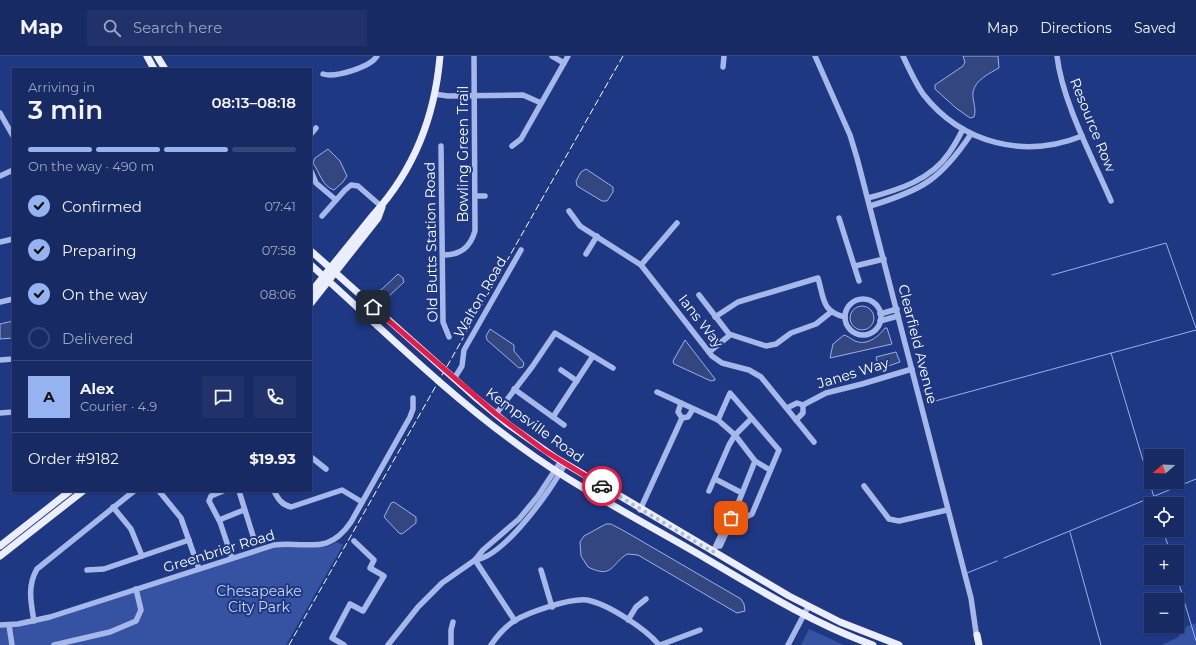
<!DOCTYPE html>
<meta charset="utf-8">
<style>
:root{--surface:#172a63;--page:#203269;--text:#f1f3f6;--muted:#9ea7be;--line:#364678;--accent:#95b2f1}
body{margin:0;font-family:Montserrat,sans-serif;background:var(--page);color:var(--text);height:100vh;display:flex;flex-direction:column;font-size:15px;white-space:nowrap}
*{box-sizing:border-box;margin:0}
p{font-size:13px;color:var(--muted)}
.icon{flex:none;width:22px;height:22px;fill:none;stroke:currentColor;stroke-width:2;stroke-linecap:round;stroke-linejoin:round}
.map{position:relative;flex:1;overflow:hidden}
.sheet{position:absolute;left:12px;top:12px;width:300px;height:424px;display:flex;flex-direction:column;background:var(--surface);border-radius:0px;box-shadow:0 1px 3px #0004,0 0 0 1px var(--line)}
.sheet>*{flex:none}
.needle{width:26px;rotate:251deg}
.fabs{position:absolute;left:1144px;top:393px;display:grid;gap:8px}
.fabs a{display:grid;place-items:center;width:40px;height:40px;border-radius:0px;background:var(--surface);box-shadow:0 1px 3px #0004,0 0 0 1px var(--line);font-size:20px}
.pin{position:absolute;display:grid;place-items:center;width:34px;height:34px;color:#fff;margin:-17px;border-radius:8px;box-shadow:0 2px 6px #0006}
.courier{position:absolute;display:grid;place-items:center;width:40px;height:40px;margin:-20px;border:3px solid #e11d48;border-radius:50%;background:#fff;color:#222;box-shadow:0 1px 5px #0007}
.overview em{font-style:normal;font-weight:600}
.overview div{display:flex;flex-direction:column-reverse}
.overview{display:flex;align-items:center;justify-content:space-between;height:68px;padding:0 16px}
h1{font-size:26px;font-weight:600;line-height:30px}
.bar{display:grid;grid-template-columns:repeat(4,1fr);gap:6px 4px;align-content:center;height:48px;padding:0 16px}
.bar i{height:5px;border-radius:3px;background:var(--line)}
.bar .on{background:var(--accent)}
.bar p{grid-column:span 4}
.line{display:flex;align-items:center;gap:10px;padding:0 16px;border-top:1px solid var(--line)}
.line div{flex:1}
.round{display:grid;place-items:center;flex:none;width:42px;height:42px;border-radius:0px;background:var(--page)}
ol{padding:0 16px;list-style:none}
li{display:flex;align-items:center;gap:12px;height:44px}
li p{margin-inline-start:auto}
li .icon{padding:4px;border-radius:50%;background:var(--accent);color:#111;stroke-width:4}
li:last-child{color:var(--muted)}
li i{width:22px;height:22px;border:2px solid var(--line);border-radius:50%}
header{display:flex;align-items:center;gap:24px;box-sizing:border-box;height:56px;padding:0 20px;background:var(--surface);border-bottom:1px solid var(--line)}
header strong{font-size:19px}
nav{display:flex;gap:22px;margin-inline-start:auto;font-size:14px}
.search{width:280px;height:36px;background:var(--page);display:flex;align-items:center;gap:10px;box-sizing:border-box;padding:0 14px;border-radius:0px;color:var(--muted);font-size:15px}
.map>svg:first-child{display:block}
</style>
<header>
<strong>Map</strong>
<div class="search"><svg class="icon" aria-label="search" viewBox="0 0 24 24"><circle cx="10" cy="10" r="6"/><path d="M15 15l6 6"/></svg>Search here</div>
<nav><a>Map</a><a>Directions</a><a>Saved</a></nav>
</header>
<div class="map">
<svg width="1196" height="589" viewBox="0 0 1196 589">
<rect width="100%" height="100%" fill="#1f3884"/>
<!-- green -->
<g fill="#3552a3">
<polygon points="337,486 343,489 286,589 0,589 0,571 16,571 51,563 276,491 326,491"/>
<polygon points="1196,567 1196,589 1161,589 1177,582 1187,570"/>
<polygon points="809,573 844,589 801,589"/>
</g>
<!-- water -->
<g fill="#34467f" stroke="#9ab0eb">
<path d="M963,0h35l1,12c-9,5 -24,12 -26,24 -1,9 4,16 1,25l-4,1 -14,-10 -21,-19v-4l28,-19 2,-4z"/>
<path d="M328,93l12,12 7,15 -4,6 -9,8c-12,-4 -14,-17 -21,-27l2,-5z"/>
<polygon points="586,113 613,131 613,136 607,145 602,145 577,130 576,125 581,116"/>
<polygon points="398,218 403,222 404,226 387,242 381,242 376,235 381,234"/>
<circle cx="862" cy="262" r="12"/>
<polygon points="13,265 13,282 0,283 0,268"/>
<path d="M885,272h2l5,16 -62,14 3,-14 11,-9c4,1 7,4 11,6 12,5 23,-4 30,-13z"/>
<polygon points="490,273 514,289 514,295 524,307 523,311 519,312 487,284 486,280"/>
<polygon points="685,284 715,323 715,324 711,325 674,308 673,305"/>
<polygon points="896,296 900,306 882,312 878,310 876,301"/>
<polygon points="394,446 416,461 416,467 402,478 399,477 384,461 391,447"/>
<path d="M606,468h5l15,8 115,67 3,5 1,7 -8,2 -99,-58 -11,-1c-17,11 -14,25 -39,13l-7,-11 -1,-14 4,-6z"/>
</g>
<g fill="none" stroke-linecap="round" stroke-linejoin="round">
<!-- stream -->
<g stroke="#9ab0eb" stroke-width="1">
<polyline points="1052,219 1166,187 1196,272"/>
<polyline points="1111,297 1156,448"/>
<polyline points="928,347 1196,274"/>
<polyline points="1163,474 1170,496"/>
<polyline points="1070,476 1101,589"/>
<polyline points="1004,502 1196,423"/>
<polyline points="967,517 997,505"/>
<polyline points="1177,521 1196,585"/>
</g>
<!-- minor -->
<g stroke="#a6b8ea" stroke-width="5.5">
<polyline points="552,0 564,7"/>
<polyline points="815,0 850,79 857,102 971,542 977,583"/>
<path d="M903,0c6,13 12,26 20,38 39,50 102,65 159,42"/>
<path d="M1057,0c5,45 36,103 54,145"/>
<polyline points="723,11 724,0"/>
<path d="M323,18c12,4 48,-7 54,-18"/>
<polyline points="434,38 448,40 523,39 541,47"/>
<polyline points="0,57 13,80"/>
<polyline points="311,78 316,72"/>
<polyline points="441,90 443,266 449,281"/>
<polyline points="512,90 521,83 568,0"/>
<polyline points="311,115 316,127 336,144"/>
<polyline points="0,120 13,114"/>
<polyline points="475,140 485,140"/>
<path d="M868,142c30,-8 63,-18 81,-45 5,-7 10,-16 14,-24"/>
<path d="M870,150c53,-16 71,-27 101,-72"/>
<polyline points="569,155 580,170 641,209 712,300 722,307 749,314 761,321 814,386"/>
<polyline points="322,160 345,134 351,129 358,130 382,151"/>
<polyline points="839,162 859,225"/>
<polyline points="0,186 13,183"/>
<polyline points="586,198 597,180"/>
<path d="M443,199c17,0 27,-7 32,-24l-1,-175"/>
<polyline points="641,209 677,167"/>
<polyline points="855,210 884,203"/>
<polyline points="699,239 729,278 766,290 776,288 791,277 816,268 831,256"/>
<circle cx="863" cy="261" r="18"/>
<polyline points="0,246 13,243"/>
<polyline points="880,258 897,253"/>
<path d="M715,261l23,-15 80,-24c6,21 4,34 27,39"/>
<polyline points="880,265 898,260"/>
<polyline points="709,296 730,279"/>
<polyline points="0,304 13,303"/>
<polyline points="561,314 577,325"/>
<polyline points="454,323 462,310 464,294 521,194"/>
<polyline points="514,333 564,369"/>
<polyline points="657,336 718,364 735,379 755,405 770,414"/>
<polyline points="681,347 678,356 682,362 688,361 693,353"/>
<polyline points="803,349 826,337 862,328 912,313"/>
<polyline points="787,352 797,347 803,349 803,357 796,364"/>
<polyline points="0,357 13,356"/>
<polyline points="496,358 532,311 555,277 613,312"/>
<polyline points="553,361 593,300"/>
<polyline points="718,364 730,337 779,394 752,458 746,461 735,455"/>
<polyline points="311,401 326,413"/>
<polyline points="715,423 742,437"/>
<polyline points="864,430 889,463 899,465 947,454"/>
<polyline points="159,435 181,462 199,513"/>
<polyline points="223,435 211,440 209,445 220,466 232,502"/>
<polyline points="239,435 254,483"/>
<path d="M274,435c4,8 8,14 17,16l51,-17 20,12"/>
<polyline points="709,435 729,389 735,379 751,363"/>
<polyline points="113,451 131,473 142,500"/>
<polyline points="640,454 682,362"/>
<polyline points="219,464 244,454"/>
<polyline points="717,490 720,490 732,464 731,462"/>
<polyline points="713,496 728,464 731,462 735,455 755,405"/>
<path d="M475,504c29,-3 77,-71 90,-96"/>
<polyline points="475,504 515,565"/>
<polyline points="87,514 104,513 189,484"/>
<polyline points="541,514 552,551"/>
<polyline points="628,564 636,551 646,543"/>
<path d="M34,565c-3,-18 -7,-35 3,-52l97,-78"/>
<path d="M0,569l18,-1 32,-7 224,-72c34,-4 54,11 77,-23l59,-105 3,-8v-11"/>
<polyline points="9,569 12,589"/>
<polyline points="54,589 110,576 136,565 141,554 136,533"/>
<polyline points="344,589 332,582 350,548 363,555 384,520 370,512 374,504 354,485"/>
<polyline points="388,589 418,551 442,527 475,504 483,494 519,463 538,440 561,405"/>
<polyline points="451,589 451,574 453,566"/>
<path d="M491,589c6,-9 14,-18 23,-24 15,-9 56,-23 73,-21 21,4 59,29 72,45"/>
<polyline points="660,589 700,574"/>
<polyline points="788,589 808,551"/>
</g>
<!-- major -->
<g stroke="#eaeefe" stroke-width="7">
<polyline points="147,0 154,13"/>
<polyline points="157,0 165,13"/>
<polyline points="311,195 475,341 509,369 556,402 789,540 840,566 899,589"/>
<path d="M311,209c69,62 135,128 210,182 56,41 119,73 179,108 56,33 112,68 173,90"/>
<path d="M311,236l63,-78c40,-44 61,-99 66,-158"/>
<polyline points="311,247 378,162 382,151"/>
<polyline points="0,490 70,435"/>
<polyline points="0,500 83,435"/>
<polyline points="977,579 979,589"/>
</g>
<!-- rail -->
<polyline stroke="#fff" stroke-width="1" stroke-dasharray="7 3" stroke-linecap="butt" points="289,589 623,0"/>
</g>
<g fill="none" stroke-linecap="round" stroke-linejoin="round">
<!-- done -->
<polyline stroke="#b1b9d4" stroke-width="4" stroke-dasharray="0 7.2" points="602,430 713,496 728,464 731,462"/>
<!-- route -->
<polyline stroke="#e11d48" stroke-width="5" points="373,251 496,358 545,395 602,430"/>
</g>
<g text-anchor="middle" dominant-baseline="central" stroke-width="4" stroke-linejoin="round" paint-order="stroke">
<!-- street labels -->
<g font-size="14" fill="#fff" stroke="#1f3884">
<text transform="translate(1093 69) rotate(68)">Resource Row</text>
<text transform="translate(463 98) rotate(-90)">Bowling Green Trail</text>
<text transform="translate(431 186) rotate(-91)">Old Butts Station Road</text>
<text transform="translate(480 241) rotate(-60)">Walton Road</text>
<text transform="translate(701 265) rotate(52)">Ians Way</text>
<text transform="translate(918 288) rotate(76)">Clearfield Avenue</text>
<text transform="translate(853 317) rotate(-17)">Janes Way</text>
<text transform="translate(535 369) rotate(36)">Kempsville Road</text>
<text transform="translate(219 495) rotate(-17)">Greenbrier Road</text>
</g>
<!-- park labels -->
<g font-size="14" fill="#cbd6f7" stroke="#1f3884">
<text x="259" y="535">Chesapeake<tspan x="259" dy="16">City Park</tspan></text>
</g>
</g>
</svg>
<div class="fabs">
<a><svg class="needle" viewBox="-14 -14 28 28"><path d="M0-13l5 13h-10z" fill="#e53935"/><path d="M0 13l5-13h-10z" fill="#9ea7be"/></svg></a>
<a><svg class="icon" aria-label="locate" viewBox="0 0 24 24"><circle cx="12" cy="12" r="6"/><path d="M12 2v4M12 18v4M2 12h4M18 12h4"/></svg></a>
<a>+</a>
<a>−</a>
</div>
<div class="pin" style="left:731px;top:462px;background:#ea580c"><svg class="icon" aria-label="bag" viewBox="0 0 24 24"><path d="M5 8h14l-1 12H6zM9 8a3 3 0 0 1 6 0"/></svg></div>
<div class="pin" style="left:373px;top:251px;background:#1f2937"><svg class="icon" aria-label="home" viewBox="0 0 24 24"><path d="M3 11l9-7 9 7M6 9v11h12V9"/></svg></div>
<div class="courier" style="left:602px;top:430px"><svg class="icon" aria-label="car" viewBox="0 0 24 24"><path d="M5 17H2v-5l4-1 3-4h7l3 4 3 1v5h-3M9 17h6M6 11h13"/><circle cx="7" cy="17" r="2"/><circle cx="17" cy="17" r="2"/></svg></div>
<section class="sheet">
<div class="overview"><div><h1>3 min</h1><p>Arriving in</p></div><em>08:13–08:18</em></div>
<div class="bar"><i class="on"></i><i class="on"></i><i class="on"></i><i></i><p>On the way · 490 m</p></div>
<ol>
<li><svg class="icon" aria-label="check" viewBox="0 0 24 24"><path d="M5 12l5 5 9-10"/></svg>Confirmed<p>07:41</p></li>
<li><svg class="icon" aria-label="check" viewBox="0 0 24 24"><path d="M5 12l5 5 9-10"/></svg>Preparing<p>07:58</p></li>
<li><svg class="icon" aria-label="check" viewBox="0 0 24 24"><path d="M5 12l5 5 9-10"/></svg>On the way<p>08:06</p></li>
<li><i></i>Delivered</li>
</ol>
<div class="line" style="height:72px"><b class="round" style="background:var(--accent);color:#111">A</b><div><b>Alex</b><p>Courier · 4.9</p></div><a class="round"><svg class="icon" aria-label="chat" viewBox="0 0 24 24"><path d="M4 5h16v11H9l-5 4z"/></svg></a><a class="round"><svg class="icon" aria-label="phone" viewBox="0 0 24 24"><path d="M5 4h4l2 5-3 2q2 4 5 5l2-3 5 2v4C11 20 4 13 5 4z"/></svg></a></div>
<div class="line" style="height:52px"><div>Order #9182</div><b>$19.93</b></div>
</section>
</div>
